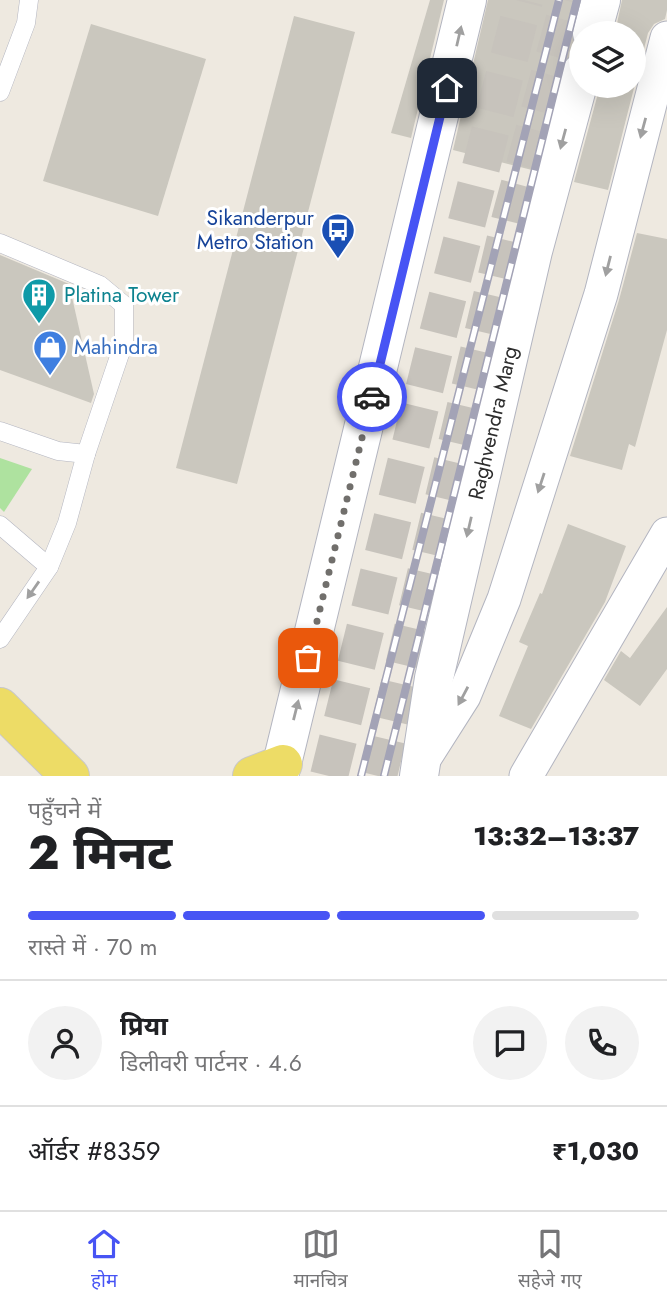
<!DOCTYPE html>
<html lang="hi">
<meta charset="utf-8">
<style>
:root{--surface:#fff;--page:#f2f2f2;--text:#202124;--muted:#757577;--line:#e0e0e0;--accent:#4754f4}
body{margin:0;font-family:Jost,"Noto Sans Devanagari",sans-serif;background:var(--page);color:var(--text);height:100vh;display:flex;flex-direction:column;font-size:26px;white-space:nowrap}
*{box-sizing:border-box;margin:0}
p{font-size:23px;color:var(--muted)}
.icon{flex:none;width:38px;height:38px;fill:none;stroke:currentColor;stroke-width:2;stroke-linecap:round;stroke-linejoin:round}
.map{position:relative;height:776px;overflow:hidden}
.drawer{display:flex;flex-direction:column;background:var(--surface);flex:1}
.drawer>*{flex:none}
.fabs{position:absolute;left:569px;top:21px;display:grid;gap:14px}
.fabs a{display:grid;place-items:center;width:77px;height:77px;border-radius:50%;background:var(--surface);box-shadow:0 7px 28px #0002;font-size:35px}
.pin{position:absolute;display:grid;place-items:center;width:60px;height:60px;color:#fff;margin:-30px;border-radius:14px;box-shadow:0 4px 10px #0006}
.courier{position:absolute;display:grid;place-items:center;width:70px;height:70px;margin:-35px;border:5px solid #4754f4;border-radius:50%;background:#fff;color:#222;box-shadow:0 2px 9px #0007}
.head em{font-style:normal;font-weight:800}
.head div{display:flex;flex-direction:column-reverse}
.head{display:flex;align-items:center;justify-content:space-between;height:119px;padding:0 28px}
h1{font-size:46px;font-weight:800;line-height:52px}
.bar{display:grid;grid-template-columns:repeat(4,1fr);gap:10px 7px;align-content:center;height:84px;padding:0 28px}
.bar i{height:9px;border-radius:5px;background:var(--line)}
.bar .on{background:var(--accent)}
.bar p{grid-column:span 4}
.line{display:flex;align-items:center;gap:18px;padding:0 28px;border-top:2px solid var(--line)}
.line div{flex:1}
.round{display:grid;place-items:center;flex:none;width:74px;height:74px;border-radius:37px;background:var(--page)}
.tab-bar{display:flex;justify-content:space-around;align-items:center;height:98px;border-top:2px solid var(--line);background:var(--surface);font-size:19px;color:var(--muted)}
.tab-bar a{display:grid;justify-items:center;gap:4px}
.tab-bar .on{color:var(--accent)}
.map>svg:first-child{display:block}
</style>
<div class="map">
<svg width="667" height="776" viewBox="0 0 667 776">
<rect width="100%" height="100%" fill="#eee9e0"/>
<!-- green -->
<polygon fill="#aee29f" points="0,458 32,469 4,512 0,508"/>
<!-- building -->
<g fill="#cac7be">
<polygon points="430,0 444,0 411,138 391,133"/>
<polygon points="488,0 578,0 571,27 571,38 581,52 575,52 566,57 560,67 532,170 453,150"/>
<polygon points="622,0 667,0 667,10 665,19 654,24 648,33 608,190 574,182 600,86 634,86 634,33 615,33"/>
<polygon points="294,16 355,32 237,484 176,468"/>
<polygon points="91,24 206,59 158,216 43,181"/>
<polygon points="637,233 667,239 667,330 635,447 629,444 622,470 570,456 619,300"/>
<polygon points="0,255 69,284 94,394 91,403 0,370"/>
<polygon points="568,524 626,546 605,602 531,729 499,716 528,646 519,642 540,593 542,594"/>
<polygon points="667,607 667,669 640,706 604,680 621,651 630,658"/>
</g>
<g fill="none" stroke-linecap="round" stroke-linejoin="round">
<!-- secondary-tunnel -->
<g stroke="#c7c3bc" stroke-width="38" stroke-dasharray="38 19" stroke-linecap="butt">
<polyline points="329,776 436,342 524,0"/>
<polyline points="378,776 511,217 570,0"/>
</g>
<!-- lane casing -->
<g stroke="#b3b5c0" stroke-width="19">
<g id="lane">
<polyline points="0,92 26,23 29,0"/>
<polyline points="0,243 100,285 124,305 124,342 86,454 58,451 0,431"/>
<polyline points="0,525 49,567 0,639"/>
<polyline points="49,567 67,523 86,454"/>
</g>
</g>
<!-- street casing -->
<g stroke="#b3b5c0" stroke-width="35">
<g id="street">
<polyline points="422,762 464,696 504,599 601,294 667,38"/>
<polyline points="526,776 667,534"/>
</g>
</g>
<!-- secondary casing -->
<g stroke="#b3b5c0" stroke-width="40">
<g id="secondary">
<polyline points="592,33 601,0"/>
<polyline points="279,776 467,0"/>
<polyline points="419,776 434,678 533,251 581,73"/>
</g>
</g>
<!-- primary casing -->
<g stroke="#c8c8c8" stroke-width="40">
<g id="primary">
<polyline points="0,707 70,776"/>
<polyline points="252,776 283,764"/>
</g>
</g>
<!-- lane -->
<use href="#lane" stroke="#fff" stroke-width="18"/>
<!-- street -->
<use href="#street" stroke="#fff" stroke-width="33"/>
<!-- secondary -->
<use href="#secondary" stroke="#fff" stroke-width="38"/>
<!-- primary -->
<use href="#primary" stroke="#eddc66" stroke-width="38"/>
<!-- rail casing -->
<g stroke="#a3a3b6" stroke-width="8">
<g id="rail">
<polyline points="361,776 559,0"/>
<polyline points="384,776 577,0"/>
</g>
</g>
<!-- rail -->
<use href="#rail" stroke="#fff" stroke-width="5" stroke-dasharray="16" stroke-linecap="butt"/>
</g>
<!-- one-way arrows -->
<defs><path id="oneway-solid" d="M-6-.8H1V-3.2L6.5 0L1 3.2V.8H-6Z" transform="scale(1.75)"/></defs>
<g fill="#a0a0a0">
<use href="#oneway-solid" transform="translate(459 36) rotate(-77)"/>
<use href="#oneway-solid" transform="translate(643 128) rotate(105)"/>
<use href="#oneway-solid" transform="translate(563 139) rotate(105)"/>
<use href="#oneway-solid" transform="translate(608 266) rotate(104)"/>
<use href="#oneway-solid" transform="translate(541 483) rotate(108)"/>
<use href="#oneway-solid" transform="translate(469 527) rotate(103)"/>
<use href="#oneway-solid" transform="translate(33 590) rotate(125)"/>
<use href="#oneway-solid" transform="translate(463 696) rotate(118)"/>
<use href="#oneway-solid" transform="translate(296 710) rotate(-76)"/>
</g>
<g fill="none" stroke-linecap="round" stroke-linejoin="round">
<!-- done -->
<polyline stroke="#716f6c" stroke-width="7" stroke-dasharray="0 12.6" points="308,658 372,397"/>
<!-- route -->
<polyline stroke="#4754f4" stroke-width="9" points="372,397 447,88"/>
</g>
<!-- icons -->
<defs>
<g id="bus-pin" transform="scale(1.75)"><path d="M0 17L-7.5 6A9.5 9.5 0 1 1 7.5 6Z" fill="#1a4fb4" stroke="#fff"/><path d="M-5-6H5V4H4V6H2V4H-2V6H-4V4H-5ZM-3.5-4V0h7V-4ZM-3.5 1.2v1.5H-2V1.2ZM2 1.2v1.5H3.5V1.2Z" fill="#fff"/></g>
<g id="building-pin" transform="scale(1.75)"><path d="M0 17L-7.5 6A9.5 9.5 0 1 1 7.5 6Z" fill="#0f9aa8" stroke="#fff"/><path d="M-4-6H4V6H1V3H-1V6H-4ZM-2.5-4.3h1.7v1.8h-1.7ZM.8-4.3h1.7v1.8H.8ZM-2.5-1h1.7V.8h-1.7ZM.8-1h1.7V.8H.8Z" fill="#fff"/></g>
<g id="shop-pin" transform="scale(1.75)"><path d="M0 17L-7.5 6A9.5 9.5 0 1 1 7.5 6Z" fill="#3f7fe0" stroke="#fff"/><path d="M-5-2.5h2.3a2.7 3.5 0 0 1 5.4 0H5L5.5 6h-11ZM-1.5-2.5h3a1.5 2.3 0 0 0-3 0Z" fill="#fff"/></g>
</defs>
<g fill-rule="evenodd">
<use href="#bus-pin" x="338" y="230"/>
<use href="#building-pin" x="39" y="295"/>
<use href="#shop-pin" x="50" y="347"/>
</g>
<g text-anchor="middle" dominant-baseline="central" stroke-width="6" stroke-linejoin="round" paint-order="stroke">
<!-- transit labels -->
<g font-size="21" fill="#164399" stroke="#fff" text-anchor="end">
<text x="314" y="218">Sikanderpur<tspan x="314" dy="24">Metro Station</tspan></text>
</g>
<!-- culture labels -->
<g font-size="21" fill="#0d838f" stroke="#fff" text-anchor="start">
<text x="64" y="295">Platina Tower</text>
</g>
<!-- shop labels -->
<g font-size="21" fill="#366cbe" stroke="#fff" text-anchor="start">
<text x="74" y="347">Mahindra</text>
</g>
<!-- street labels -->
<g font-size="21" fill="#2d2d2d" stroke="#fff">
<text transform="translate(493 423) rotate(-77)">Raghvendra Marg</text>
</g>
</g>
</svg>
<div class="fabs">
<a><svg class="icon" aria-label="layers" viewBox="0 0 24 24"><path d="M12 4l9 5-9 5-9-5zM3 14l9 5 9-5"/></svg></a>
</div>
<div class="pin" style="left:308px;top:658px;background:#ea580c"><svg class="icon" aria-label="bag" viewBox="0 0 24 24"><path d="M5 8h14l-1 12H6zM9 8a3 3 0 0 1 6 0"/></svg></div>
<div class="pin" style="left:447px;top:88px;background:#1f2937"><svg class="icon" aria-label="home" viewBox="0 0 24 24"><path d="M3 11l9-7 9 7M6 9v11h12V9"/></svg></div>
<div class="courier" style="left:372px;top:397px"><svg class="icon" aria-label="car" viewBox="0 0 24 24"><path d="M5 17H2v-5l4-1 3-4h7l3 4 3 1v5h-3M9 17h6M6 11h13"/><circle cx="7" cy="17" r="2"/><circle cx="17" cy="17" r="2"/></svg></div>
</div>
<section class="drawer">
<div class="head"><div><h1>2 मिनट</h1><p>पहुँचने में</p></div><em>13:32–13:37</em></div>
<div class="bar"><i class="on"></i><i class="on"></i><i class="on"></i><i></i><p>रास्ते में · 70 m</p></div>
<div class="line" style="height:126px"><a class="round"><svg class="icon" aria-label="person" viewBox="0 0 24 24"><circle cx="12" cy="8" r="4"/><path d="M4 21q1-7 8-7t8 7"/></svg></a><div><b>प्रिया</b><p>डिलीवरी पार्टनर · 4.6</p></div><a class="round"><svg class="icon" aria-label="chat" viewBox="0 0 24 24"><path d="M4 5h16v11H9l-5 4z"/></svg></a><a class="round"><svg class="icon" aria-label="phone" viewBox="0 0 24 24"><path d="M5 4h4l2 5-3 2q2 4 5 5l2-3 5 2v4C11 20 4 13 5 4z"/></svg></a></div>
<div class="line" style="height:91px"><div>ऑर्डर #8359</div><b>₹1,030</b></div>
</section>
<nav class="tab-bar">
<a class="on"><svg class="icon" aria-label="home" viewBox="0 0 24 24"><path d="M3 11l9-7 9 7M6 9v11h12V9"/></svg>होम</a>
<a><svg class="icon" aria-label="map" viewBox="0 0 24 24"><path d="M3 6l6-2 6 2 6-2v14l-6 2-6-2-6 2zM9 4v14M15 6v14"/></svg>मानचित्र</a>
<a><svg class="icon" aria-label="saved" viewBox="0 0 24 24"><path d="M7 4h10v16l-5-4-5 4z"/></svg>सहेजे गए</a>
</nav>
